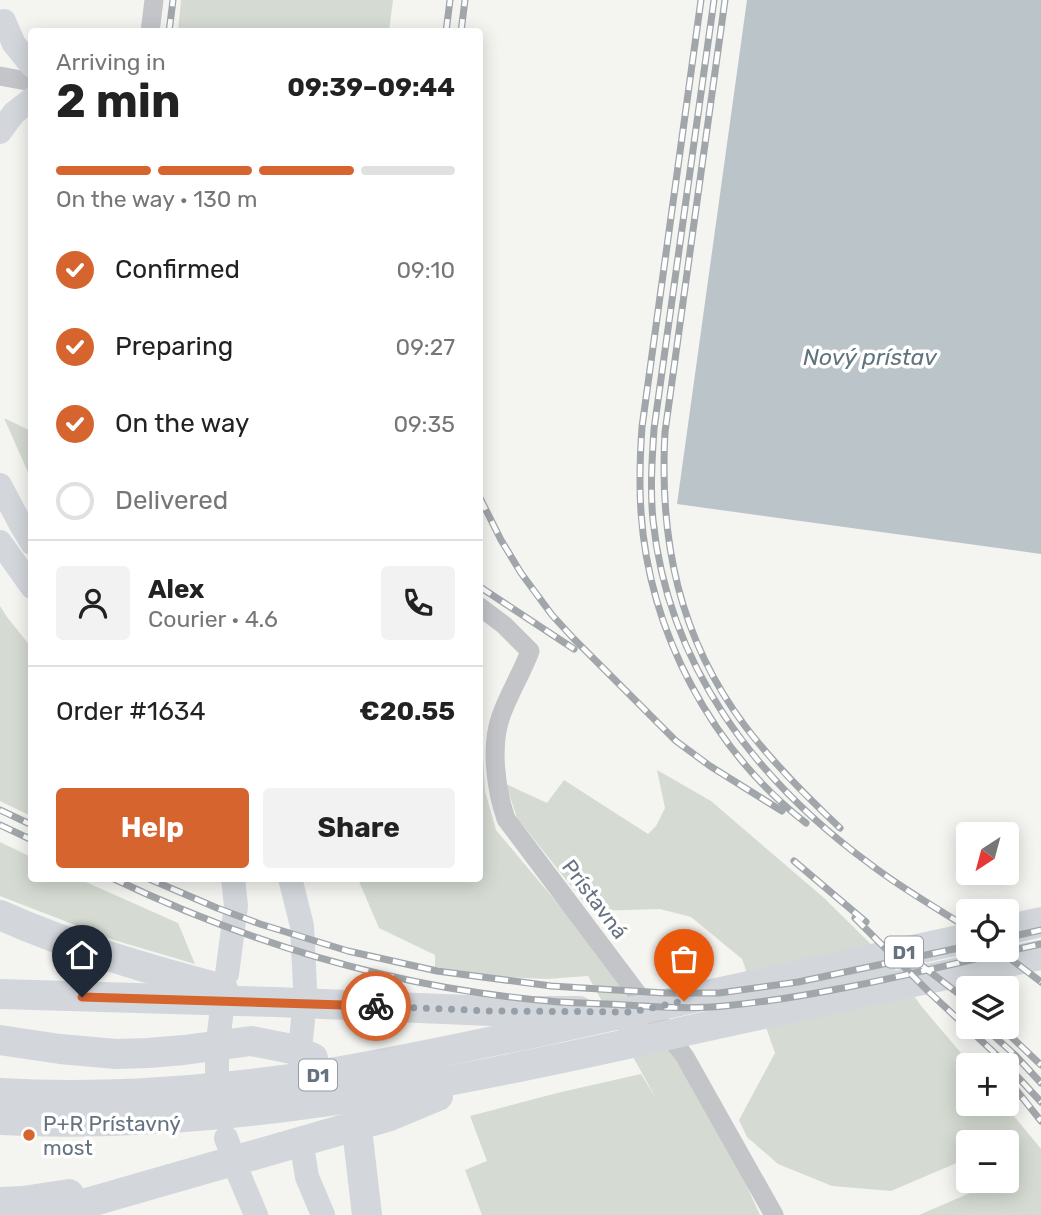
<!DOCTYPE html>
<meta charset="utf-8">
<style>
:root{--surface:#fff;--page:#f2f2f2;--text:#222;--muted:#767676;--line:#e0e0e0;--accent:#d6642f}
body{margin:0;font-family:Rubik,sans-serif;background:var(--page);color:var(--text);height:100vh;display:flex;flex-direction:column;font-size:26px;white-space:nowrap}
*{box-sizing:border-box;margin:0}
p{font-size:23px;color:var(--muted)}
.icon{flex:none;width:38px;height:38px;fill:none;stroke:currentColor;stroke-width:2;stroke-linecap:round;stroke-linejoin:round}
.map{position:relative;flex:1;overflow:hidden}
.side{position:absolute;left:28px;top:28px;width:455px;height:854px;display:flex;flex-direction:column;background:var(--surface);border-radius:7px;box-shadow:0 4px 18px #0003}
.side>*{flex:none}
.needle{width:46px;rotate:216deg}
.fabs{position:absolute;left:956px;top:822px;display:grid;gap:14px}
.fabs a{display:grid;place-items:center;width:63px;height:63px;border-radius:7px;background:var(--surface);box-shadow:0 4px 18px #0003;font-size:35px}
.pin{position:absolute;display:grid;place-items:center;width:60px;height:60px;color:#fff;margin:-72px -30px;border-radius:50% 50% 50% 0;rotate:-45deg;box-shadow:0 0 7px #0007}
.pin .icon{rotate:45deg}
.courier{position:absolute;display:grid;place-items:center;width:70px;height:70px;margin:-35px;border:5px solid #d6642f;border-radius:50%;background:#fff;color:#222;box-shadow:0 2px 9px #0007}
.head em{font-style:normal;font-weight:700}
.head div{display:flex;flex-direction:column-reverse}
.head{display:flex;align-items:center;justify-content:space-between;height:119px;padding:0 28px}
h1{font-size:46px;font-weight:700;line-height:52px}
.bar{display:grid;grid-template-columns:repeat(4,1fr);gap:10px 7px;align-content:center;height:84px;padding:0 28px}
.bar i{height:9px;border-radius:5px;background:var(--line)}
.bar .on{background:var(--accent)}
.bar p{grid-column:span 4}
.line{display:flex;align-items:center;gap:18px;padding:0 28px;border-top:2px solid var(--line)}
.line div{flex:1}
.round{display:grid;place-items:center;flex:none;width:74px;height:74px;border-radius:7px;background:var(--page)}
ol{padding:0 28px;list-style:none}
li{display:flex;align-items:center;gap:21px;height:77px}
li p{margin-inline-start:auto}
li .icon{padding:7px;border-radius:50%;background:var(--accent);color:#fff;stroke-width:4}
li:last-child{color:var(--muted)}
li i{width:38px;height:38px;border:4px solid var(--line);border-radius:50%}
.primary-button{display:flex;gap:14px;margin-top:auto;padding:14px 28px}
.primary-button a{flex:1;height:80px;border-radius:7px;background:var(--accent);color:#fff;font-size:28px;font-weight:700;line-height:80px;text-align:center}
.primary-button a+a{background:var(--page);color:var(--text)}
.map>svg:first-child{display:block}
</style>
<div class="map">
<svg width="1041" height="1215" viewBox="0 0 1041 1215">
<rect width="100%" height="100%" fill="#f4f4f1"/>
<!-- green -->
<g fill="#d5dbd2">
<polygon points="181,0 393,0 389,31 178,31"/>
<polygon points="4,418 31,431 31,479"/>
<polygon points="0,606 7,617 31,647 31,816 0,801"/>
<polygon points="482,737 485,791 496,830 609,965 680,1067 743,1178 760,1215 482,1215 465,1170 487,1161 470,1116 557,1093 641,1074 657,1100 588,976 547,979 502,977 435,967 435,955 379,928 358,879 480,878 480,738"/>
<polygon points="657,770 711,801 824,898 888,961 922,1007 972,1066 968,1066 968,1104 1004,1104 1041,1149 1041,1215 919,1215 977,1190 972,1181 1006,1181 1006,1143 968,1143 968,1174 959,1162 891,1191 832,1186 778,1164 747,1137 739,1120 775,1053 742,959 691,917 660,909 591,911 517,818 506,784 547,803 564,780 648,834 656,826 665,808"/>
<polygon points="0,842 31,857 32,878 79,879 178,923 195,964 114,940 0,896"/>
</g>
<!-- water -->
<polygon fill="#bbc4c9" points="747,0 1041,0 1041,554 677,504"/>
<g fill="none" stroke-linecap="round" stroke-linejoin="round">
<!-- minor -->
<g stroke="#c3c5c9" stroke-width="19">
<polyline points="150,32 154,0"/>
<polyline points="0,76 32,82"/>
<path d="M480,607l24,18 26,26c-8,22 -21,42 -29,65 -11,30 -5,74 5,103l179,238 89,158"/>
</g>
<!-- major -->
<g stroke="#d3d7db" stroke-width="24">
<polyline points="4,21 14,44 32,66"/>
<polyline points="0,132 14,113 32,99"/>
<polyline points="0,485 21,525 32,543"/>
<polyline points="0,542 32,587"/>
<polyline points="290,878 302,926 305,987"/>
<polyline points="227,974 236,906 233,878"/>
<polyline points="219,1033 221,1017"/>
<polyline points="299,1059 303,1020"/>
<polyline points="217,1060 217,1071"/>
<polyline points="226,1138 229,1146"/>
<polyline points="303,1152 307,1177 323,1215"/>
<polyline points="237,1170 256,1215"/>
</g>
<!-- highway -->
<g stroke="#d3d7db" stroke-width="30">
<path d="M0,915c72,32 147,54 223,74"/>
<polyline points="1006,930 1041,922"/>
<polyline points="0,994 275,1002 491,1011 579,1011"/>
<polyline points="0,1040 60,1049 116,1054 148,1053 184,1050 251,1041 292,1049 313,1058"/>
<path d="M0,1093c103,6 208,-2 311,-17 71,-11 142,-27 213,-41 148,-31 296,-64 444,-97"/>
<path d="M0,1120c217,11 430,-33 641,-79 133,-30 267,-58 400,-86"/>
<polyline points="358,1138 367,1215"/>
<polyline points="0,1202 23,1201 69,1194"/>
<polyline points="45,1215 390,1116 438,1096"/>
</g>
<!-- rail casing -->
<g stroke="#a1a6ab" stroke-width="7">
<g id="rail">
<path d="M701,0l-59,427c-2,29 -3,57 -1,85 8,120 71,238 165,311"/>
<path d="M714,0l-60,429c-2,30 -4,61 -1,91 15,145 102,260 217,344 31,24 65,43 98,64"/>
<path d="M725,0l-60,432c-6,108 14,206 80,294 28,37 61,70 95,102"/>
<polyline points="169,32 173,0"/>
<polyline points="446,32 450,0"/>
<polyline points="461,32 465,0"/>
<polyline points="480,498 501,540 521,573 552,615 574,639 676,741 710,766 782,811"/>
<polyline points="480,587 574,649"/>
<polyline points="0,810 32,825"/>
<polyline points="0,825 32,840"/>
<polyline points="794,861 866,922"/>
<path d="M112,878c138,66 285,110 437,123 19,2 39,2 58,3 39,2 78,6 117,2 105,-10 213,-39 317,-62"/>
<polyline points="147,878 217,908 260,924 348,951 437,971 551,986 665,993 719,993 798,982 968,946"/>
<polyline points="855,918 929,992 1002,1060 1041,1102"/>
<polyline points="1006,938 1041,930"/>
<polyline points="999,950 1041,982"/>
<polyline points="921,965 968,1001"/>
<polyline points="984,1027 1015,1055 1041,1083"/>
<polyline points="1001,1027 1041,1065"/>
<polyline points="1006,1077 1041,1121"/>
</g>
</g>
<!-- rail -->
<use href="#rail" stroke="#fff" stroke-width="4.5" stroke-dasharray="13" stroke-linecap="butt"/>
</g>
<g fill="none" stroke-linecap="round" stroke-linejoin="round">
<!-- done -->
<polyline stroke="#97a0a8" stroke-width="7" stroke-dasharray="0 12.6" points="376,1006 491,1011 632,1012 684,1001"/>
<!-- route -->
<polyline stroke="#d6642f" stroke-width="9" points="82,997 376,1006"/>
</g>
<!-- markers -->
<circle fill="#d6642f" stroke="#fff" stroke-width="2.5" cx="29" cy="1135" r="7"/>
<g text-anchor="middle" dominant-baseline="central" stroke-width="7" stroke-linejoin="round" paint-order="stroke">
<!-- shield labels -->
<g fill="#fff" stroke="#939ca6" stroke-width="2">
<rect x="885" y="936.5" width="38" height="31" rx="5"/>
<rect x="299" y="1059.5" width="38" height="31" rx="5"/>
</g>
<g font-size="19" font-weight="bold" fill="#657280">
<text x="904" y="952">D1</text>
<text x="318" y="1075">D1</text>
</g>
<!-- street labels -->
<g font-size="21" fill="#657280" stroke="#fff">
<text transform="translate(595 899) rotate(53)">Prístavná</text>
</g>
<!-- poi labels -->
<g font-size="21" fill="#657280" stroke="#fff" text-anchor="start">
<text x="43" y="1123">P+R Prístavný<tspan x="43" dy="24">most</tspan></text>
</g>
<!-- water labels -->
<g font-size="23" font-style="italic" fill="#61737d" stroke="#fff">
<text x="870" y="357">Nový prístav</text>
</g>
</g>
</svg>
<div class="fabs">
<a><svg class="needle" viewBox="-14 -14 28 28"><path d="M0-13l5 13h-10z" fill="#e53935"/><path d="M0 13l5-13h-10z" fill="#767676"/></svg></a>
<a><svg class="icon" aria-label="locate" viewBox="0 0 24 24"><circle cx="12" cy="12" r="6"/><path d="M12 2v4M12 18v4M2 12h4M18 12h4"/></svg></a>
<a><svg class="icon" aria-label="layers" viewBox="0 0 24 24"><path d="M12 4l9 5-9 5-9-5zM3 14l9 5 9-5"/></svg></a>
<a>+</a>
<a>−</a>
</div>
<div class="pin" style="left:684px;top:1001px;background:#ea580c"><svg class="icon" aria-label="bag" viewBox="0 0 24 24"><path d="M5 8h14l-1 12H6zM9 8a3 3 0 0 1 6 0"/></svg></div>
<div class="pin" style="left:82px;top:997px;background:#1f2937"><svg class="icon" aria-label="home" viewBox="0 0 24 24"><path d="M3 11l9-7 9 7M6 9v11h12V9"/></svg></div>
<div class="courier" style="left:376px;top:1006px"><svg class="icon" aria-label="bike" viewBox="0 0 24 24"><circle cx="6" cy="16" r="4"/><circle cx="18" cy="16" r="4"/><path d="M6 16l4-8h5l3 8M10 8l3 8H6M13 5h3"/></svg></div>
<section class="side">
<div class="head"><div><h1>2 min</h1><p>Arriving in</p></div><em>09:39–09:44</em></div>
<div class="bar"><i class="on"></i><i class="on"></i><i class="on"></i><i></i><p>On the way · 130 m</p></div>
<ol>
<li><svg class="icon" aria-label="check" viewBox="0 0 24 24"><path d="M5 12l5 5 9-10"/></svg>Confirmed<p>09:10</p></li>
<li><svg class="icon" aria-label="check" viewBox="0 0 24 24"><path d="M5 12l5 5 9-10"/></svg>Preparing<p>09:27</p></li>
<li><svg class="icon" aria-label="check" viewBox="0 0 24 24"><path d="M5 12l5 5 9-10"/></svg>On the way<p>09:35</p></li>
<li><i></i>Delivered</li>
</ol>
<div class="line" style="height:126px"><a class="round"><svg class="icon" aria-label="person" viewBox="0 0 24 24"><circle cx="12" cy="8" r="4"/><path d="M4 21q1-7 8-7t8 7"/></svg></a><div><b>Alex</b><p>Courier · 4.6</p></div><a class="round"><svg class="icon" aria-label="phone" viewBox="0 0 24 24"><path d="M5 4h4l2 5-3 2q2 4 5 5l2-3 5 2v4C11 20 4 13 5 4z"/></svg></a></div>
<div class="line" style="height:91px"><div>Order #1634</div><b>€20.55</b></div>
<div class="primary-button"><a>Help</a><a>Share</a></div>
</section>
</div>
